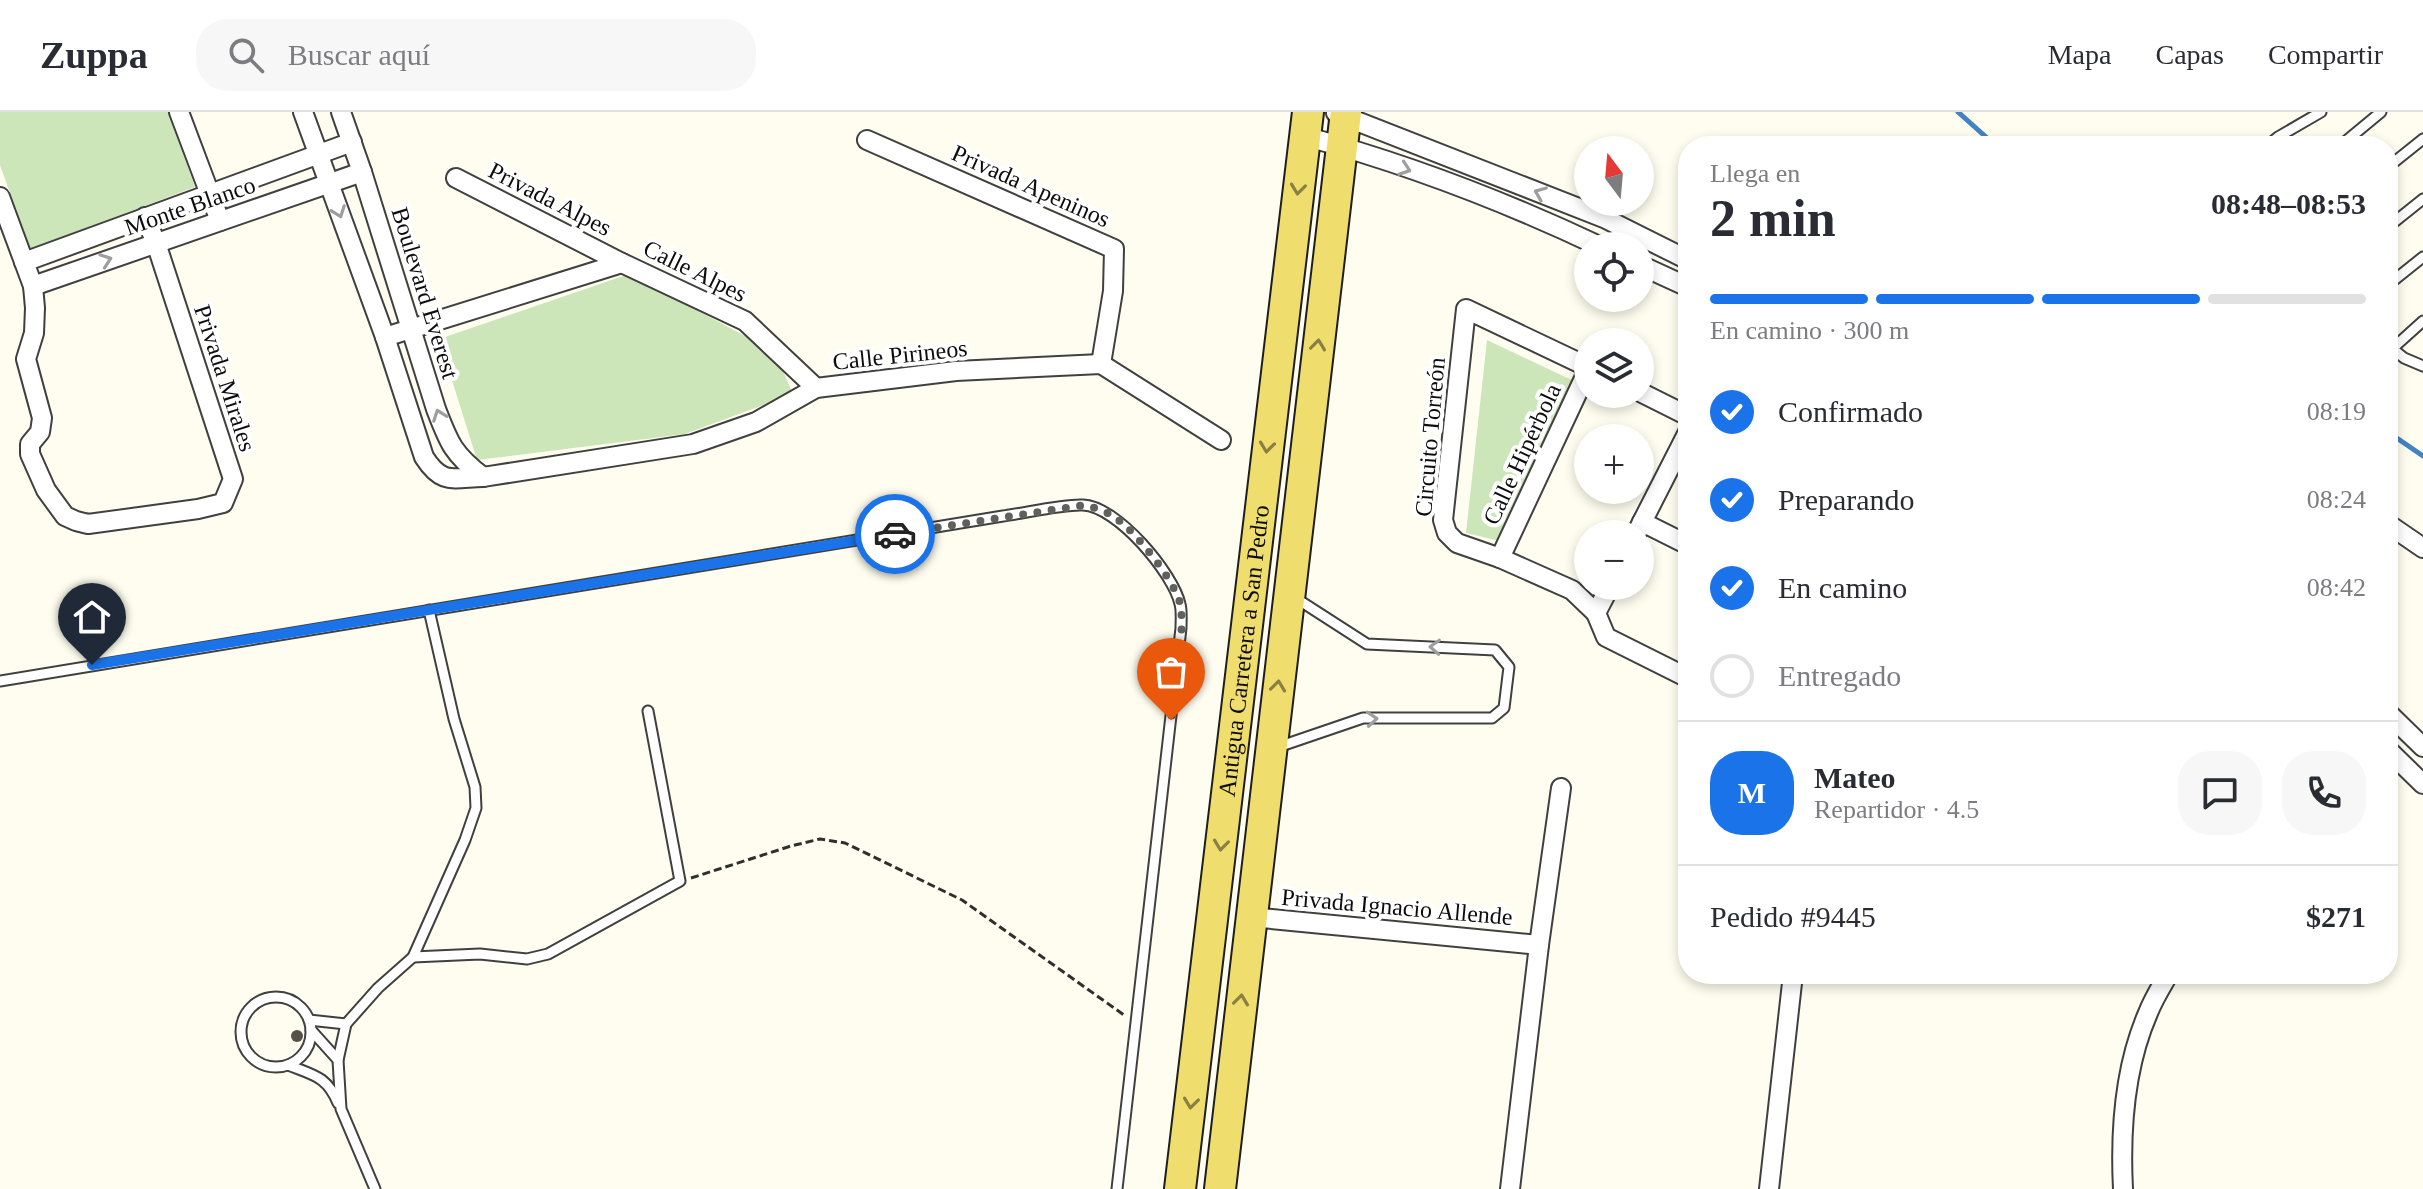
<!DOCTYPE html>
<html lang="es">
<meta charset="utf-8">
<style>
:root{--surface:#fff;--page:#f7f7f7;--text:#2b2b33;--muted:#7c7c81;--line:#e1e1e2;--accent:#1a73e8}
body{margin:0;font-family:"Times New Roman",serif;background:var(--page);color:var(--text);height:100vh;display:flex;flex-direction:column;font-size:30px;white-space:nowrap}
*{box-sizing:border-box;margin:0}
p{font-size:26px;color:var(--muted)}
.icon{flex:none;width:44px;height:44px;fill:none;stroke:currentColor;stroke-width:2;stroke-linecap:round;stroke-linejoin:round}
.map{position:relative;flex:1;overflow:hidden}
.sheet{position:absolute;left:1678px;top:24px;width:720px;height:848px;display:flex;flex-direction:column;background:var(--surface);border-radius:32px;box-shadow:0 4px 12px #0003}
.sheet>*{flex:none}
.needle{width:52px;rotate:344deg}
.tools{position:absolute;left:1574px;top:24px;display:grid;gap:16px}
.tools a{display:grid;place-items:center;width:80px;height:80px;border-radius:50%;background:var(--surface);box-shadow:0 4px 12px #0003;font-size:40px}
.pin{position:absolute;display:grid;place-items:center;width:68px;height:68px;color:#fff;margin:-82px -34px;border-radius:50% 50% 50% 0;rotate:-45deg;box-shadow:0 0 8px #0007}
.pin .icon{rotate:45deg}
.courier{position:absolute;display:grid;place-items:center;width:80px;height:80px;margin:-40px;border:6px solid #1a73e8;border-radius:50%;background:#fff;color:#222;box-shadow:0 2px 10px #0007}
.summary em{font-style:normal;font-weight:700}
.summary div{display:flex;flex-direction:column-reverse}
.summary{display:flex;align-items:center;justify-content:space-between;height:136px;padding:0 32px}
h1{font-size:52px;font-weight:700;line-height:60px}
.bar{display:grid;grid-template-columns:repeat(4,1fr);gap:12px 8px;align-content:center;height:96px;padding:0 32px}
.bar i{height:10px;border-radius:6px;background:var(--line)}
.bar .active{background:var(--accent)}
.bar p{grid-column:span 4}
.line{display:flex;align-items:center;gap:20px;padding:0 32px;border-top:2px solid var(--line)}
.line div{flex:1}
.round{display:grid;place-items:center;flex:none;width:84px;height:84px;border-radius:32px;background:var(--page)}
ol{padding:0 32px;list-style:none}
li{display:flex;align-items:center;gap:24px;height:88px}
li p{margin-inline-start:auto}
li .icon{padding:8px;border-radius:50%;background:var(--accent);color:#fff;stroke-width:4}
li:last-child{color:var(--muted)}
li i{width:44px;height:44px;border:4px solid var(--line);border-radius:50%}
header{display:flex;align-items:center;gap:48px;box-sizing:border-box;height:112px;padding:0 40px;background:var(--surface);border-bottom:2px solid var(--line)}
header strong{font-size:38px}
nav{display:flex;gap:44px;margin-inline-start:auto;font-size:28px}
.search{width:560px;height:72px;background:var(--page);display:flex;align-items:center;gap:20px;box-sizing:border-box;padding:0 28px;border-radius:32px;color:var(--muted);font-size:30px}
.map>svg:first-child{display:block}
</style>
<header>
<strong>Zuppa</strong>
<div class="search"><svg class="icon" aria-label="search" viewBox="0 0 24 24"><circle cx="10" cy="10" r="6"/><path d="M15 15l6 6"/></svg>Buscar aquí</div>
<nav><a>Mapa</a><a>Capas</a><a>Compartir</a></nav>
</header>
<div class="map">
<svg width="2423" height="1077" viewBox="0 0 2423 1077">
<rect width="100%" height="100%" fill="#fefdef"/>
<!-- green -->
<g fill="#cce6ba">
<polygon points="0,0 168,0 195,75 30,137 0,53"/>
<polygon points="629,162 747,225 782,257 793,282 685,322 477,348 439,227"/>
<polygon points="1487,228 1578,271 1500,429 1466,421"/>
</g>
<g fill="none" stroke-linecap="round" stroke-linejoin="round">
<!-- stream -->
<g stroke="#4283c4" stroke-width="5">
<polyline points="1958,0 1996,34"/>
<polyline points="2388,320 2423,344"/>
</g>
</g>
<!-- building -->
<circle fill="#55504a" cx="297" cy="924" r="6"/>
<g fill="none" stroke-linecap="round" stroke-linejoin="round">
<!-- lane casing -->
<g stroke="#404040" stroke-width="13">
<g id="lane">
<polyline points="2267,34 2278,25 2321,0"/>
<polyline points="2340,34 2381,0"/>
<polyline points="2388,55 2423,27"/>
<polyline points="2388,115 2423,87"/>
<polyline points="2388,173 2423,145"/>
<polyline points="2388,233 2404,246 2423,254"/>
<polyline points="2392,237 2423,209"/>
<path d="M0,569l1003,-165c23,-3 59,-12 80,-11 34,1 90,68 97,99 2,7 1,17 1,24l-64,561"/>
<polyline points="1278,635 1363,606 1492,606 1504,596 1509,555 1495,538 1367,532 1294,485"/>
<polyline points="413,845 480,842 527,847 548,842 680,769 648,599"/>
<circle cx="276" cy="920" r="35"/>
<polyline points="309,908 346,912"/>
<polyline points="311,918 338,948"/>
<path d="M288,953c25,10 39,11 50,38"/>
<polyline points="375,1077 341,997 338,948 346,912 378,876 413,845 465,728 476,696 475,675 454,607 429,498"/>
</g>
</g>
<!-- street casing -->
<g stroke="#404040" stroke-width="22">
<g id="street">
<polyline points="179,0 220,109"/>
<path d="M303,0l82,225 39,120c18,28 28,21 59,20l210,-33 63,-22 60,-34 140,-17 145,-7 120,76"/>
<path d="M341,0l21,60 74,237c13,34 17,45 47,68"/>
<polyline points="1336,1 1604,106 1688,148"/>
<path d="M1304,24c100,27 202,66 295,110"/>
<polyline points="867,28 1114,137 1113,179 1101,252"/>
<polyline points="456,66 622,151 745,209 816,276"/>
<polyline points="0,85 33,174 35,196 34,221 26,247 42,306 40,320 30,332 30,342 46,378 65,404 76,409 88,412 198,397 223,391 233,367 156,131 145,105"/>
<polyline points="24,150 352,30"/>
<polyline points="1640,153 1688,175"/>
<polyline points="33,174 362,60"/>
<polyline points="385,225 622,151"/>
<polyline points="1588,255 1466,197 1443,408 1447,421 1457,431 1500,446 1572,478 1596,501"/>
<polyline points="1640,280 1688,304"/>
<polyline points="1642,410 1688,433"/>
<polyline points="2388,412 2423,436"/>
<polyline points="1636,422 1688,320"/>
<polyline points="1500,446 1588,258"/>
<polyline points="1610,474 1596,501 1606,525 1688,566"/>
<polyline points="2388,601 2423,635"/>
<polyline points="2388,638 2423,672"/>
<polyline points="1251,805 1539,833"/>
<polyline points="1510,1077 1539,833 1561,676"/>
<polyline points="1769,1077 1793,862"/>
<path d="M2123,1077c-3,-59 1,-121 25,-176 5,-13 13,-26 20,-38"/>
</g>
</g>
<!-- primary casing -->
<g stroke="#1e1e1e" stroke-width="34">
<g id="primary">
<path id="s1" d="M1180,1077l128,-1077"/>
<polyline points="1220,1077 1346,0"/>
</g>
</g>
<!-- path -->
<polyline stroke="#2f2f2f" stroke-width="3" stroke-dasharray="8 4" stroke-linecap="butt" points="691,766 791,734 820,727 845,731 962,788 1124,903"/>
<!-- lane -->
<use href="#lane" stroke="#fff" stroke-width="9"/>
<!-- street -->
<use href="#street" stroke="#fff" stroke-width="18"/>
<!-- primary -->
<use href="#primary" stroke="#efde6d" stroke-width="30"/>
</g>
<!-- one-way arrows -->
<defs><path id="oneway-chevron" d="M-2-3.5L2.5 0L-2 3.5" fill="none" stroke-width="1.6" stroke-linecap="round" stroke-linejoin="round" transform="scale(2)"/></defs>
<g stroke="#9e9e9e">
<use href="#oneway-chevron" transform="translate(1405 57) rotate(19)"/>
<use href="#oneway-chevron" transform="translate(1540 81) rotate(-158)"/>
<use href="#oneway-chevron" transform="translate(339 100) rotate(70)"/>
<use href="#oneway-chevron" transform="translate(106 148) rotate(-19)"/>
<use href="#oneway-chevron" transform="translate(439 303) rotate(-110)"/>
<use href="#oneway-chevron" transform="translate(1435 535) rotate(-177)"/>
<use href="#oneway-chevron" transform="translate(1372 607) rotate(-4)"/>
</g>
<g stroke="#898042">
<use href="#oneway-chevron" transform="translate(1298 77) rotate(97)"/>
<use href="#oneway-chevron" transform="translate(1318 233) rotate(-83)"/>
<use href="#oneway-chevron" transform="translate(1267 335) rotate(97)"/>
<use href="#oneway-chevron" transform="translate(1278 574) rotate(-83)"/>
<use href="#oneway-chevron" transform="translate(1221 733) rotate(97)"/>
<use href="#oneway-chevron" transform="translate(1241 888) rotate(-83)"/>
<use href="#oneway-chevron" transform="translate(1191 991) rotate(97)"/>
</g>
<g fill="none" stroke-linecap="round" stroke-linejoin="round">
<!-- done -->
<path stroke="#61615c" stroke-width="8" stroke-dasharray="0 14.4" d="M895,422l190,-29c10,3 20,6 28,11 21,13 61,64 67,87 6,27 -6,88 -9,117"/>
<!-- route -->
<polyline stroke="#1a73e8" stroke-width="10" points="92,553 895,422"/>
</g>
<g text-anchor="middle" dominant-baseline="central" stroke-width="8" stroke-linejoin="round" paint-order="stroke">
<!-- street labels -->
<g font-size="24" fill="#0d0d0d" stroke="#fff">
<text transform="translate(1031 74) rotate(24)">Privada Apeninos</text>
<text transform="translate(550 87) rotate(27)">Privada Alpes</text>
<text transform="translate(190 94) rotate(-19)">Monte Blanco</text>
<text transform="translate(695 159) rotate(26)">Calle Alpes</text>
<text transform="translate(425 181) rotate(73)">Boulevard Everest</text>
<text transform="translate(900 243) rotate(-6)">Calle Pirineos</text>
<text transform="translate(225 266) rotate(72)">Privada Mirales</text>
<text transform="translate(1430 325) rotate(-85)">Circuito Torreón</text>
<text transform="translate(1522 342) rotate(-65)">Calle Hipérbola</text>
<text stroke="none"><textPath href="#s1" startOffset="542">Antigua Carretera a San Pedro</textPath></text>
<text transform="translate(1397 795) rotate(5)">Privada Ignacio Allende</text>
</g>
</g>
</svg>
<div class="tools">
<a><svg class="needle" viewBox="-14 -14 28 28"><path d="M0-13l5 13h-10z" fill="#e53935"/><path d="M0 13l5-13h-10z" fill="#7c7c81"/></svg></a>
<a><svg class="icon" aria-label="locate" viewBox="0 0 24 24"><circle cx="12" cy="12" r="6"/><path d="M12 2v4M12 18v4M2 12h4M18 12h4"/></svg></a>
<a><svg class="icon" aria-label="layers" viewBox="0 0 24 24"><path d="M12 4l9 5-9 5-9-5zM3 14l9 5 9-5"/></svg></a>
<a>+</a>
<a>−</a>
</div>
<div class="pin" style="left:1171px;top:608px;background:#ea580c"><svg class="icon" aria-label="bag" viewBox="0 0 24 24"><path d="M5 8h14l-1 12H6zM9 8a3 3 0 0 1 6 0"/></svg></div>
<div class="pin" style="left:92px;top:553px;background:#1f2937"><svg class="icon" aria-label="home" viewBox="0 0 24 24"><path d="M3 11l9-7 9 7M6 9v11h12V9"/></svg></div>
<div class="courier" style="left:895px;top:422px"><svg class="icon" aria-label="car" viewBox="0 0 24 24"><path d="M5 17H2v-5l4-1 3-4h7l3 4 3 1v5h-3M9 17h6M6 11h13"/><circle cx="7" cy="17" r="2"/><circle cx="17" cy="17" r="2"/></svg></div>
<section class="sheet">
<div class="summary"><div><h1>2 min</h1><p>Llega en</p></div><em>08:48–08:53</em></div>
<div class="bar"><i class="active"></i><i class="active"></i><i class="active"></i><i></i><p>En camino · 300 m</p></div>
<ol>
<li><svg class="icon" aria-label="check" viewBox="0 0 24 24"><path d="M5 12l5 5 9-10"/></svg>Confirmado<p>08:19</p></li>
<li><svg class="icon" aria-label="check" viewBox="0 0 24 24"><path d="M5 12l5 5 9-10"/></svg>Preparando<p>08:24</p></li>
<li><svg class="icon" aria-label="check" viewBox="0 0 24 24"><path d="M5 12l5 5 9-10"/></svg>En camino<p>08:42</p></li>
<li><i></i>Entregado</li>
</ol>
<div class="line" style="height:144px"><b class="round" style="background:var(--accent);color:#fff">M</b><div><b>Mateo</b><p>Repartidor · 4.5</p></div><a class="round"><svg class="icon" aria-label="chat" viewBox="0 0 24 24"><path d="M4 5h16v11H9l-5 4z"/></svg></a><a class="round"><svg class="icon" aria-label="phone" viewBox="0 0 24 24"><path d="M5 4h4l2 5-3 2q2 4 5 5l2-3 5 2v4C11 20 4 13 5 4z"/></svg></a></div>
<div class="line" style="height:104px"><div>Pedido #9445</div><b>$271</b></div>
</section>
</div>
